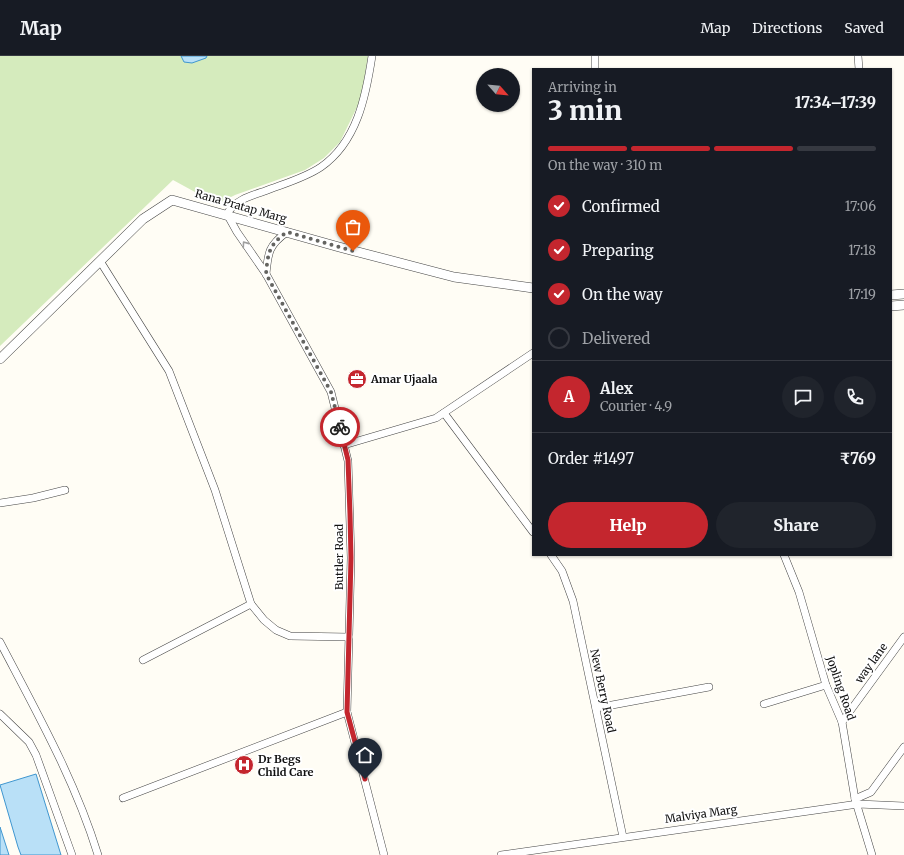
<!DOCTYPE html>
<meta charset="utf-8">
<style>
:root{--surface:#171b24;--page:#20242c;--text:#f1f3f6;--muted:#9ea1a6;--line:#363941;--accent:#c4262e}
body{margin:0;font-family:Merriweather,serif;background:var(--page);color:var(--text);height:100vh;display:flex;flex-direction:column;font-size:15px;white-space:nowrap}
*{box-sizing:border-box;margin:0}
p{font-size:13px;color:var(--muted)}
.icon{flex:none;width:22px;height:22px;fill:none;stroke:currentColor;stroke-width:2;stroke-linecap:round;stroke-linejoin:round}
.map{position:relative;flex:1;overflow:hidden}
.sheet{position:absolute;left:532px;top:12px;width:360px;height:488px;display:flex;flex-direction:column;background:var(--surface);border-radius:0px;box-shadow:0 1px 3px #0004}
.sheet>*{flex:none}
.needle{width:26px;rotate:117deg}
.buttons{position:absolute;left:476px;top:12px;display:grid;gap:8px}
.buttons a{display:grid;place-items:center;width:44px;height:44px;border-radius:50%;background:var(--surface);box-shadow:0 1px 3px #0004;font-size:20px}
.pin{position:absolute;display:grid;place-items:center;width:34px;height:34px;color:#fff;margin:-41px -17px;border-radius:50% 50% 50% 0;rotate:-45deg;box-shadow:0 0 4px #0007}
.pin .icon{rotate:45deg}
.courier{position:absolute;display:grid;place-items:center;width:40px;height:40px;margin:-20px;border:3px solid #c4262e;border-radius:50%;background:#fff;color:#222;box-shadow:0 1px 5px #0007}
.overview em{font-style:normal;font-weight:800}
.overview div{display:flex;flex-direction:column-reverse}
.overview{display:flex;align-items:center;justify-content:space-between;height:68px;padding:0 16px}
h1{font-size:26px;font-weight:800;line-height:30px}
.bar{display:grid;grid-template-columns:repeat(4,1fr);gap:6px 4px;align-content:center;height:48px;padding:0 16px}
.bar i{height:5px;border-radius:3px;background:var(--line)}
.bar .active{background:var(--accent)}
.bar p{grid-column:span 4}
.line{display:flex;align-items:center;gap:10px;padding:0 16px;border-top:1px solid var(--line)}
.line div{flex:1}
.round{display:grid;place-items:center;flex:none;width:42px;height:42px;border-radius:21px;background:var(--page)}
ol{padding:0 16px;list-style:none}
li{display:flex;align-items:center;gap:12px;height:44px}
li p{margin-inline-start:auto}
li .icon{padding:4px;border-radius:50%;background:var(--accent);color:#fff;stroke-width:4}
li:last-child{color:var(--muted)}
li i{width:22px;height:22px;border:2px solid var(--line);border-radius:50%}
.cta{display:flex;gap:8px;margin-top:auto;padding:8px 16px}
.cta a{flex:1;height:46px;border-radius:24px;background:var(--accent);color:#fff;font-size:16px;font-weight:800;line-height:46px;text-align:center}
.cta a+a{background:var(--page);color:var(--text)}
header{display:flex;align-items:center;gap:24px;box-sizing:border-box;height:56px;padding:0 20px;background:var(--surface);border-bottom:1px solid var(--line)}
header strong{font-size:19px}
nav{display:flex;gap:22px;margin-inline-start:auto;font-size:14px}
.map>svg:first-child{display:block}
</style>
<header>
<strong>Map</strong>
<nav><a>Map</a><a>Directions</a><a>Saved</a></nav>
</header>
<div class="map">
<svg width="904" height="799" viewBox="0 0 904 799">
<rect width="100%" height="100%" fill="#fffdf5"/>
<!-- green -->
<polygon fill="#d5ebbd" points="0,0 368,0 361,43 340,86 324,102 305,114 235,139 217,148 173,124 0,290"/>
<!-- water -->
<g fill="#b9e0f7" stroke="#3f96cf">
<polygon points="181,0 207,0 206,2 192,7 184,6"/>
<polygon points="36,718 61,799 21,799 18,791 0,729"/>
<polygon points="0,771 9,799 0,799"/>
</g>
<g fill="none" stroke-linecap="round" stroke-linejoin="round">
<!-- minor casing -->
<g stroke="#444" stroke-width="8">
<g id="minor">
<path d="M372,0c-6,40 -15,86 -51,111 -16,11 -38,17 -56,24 -15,5 -30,9 -38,23l10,18 29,42 65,118 17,69 3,97 -4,154 37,143"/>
<polyline points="595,0 595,13"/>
<polyline points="858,0 859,13"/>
<polyline points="100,205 169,315 215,434 251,548 264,564 276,574 290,580 349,581"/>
<path d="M266,218c2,-22 3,-29 21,-42"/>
<polyline points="444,357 533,476"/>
<polyline points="344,389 436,362 533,297"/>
<polyline points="0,447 33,442 65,434"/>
<polyline points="551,499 562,515 573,545 623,781"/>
<polyline points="784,499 799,536 826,629 842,666 855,743 872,799"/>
<path d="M0,586c36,69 75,138 98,213"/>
<polyline points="143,604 251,548"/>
<polyline points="764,648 826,629"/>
<polyline points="596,652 709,631"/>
<polyline points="0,658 29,686 36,699 72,799"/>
<polyline points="842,666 904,581"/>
<polyline points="123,742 347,656"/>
<polyline points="855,743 871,736 904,691"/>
<polyline points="501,799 858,748 904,750"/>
</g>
</g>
<!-- tertiary casing -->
<g stroke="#444" stroke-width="10">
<g id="tertiary">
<polyline points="891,239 904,238"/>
<polyline points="891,250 904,249"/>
<polyline points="0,303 143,163 172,144 339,191 454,221 533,232"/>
</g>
</g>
<!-- minor -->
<use href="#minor" stroke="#fff" stroke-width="7"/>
<!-- tertiary -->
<use href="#tertiary" stroke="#fff" stroke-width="9"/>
</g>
<!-- one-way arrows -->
<defs><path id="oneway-chevron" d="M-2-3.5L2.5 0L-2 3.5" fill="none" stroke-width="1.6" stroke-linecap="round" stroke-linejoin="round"/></defs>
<use stroke="#a0a0a0" href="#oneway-chevron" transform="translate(245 188) rotate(-125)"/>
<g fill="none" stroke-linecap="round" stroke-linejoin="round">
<!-- done -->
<path stroke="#646461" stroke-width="4" stroke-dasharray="0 7.2" d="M340,371l-9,-35 -65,-118c2,-22 3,-29 21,-42l66,19"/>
<!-- route -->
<polyline stroke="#c4262e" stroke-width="5" points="340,371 348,404 350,458 351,502 347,656 365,723"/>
</g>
<!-- icons -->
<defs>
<g id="office-disc" transform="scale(1)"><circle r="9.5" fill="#c4262e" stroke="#fff"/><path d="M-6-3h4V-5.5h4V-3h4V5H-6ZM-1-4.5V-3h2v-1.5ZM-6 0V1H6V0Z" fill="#fff"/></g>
<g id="hospital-disc" transform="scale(1)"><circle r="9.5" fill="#c4262e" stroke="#fff"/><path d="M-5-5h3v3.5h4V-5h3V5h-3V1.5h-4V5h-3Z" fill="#fff"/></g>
</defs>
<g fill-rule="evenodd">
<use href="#office-disc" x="357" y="323"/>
<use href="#hospital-disc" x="244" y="709"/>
</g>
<g text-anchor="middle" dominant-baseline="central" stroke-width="4" stroke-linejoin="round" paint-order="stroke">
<!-- street labels -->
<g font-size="11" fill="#111" stroke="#fff">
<text transform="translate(241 150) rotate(16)">Rana Pratap Marg</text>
<text transform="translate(339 501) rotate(-90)">Buttler Road</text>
<text transform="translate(871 607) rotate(-54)">way lane</text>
<text transform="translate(841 632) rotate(71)">Jopling Road</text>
<text transform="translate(603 635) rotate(78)">New Berry Road</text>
<text transform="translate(701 758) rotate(-8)">Malviya Marg</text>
</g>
<!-- poi labels -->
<g font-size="11" font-weight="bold" fill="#111" stroke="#fff" text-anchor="start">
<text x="371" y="323">Amar Ujaala</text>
<text x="258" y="703">Dr Begs<tspan x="258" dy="13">Child Care</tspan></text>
</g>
</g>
</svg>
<div class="buttons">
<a><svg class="needle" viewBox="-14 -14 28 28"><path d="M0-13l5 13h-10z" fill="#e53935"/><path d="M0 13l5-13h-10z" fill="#9ea1a6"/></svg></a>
</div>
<div class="pin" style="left:353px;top:195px;background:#ea580c"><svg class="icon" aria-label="bag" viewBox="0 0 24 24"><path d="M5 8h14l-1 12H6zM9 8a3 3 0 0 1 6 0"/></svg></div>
<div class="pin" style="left:365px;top:723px;background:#1f2937"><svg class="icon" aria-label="home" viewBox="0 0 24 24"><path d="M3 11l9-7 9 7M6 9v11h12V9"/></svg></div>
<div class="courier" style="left:340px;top:371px"><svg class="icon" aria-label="bike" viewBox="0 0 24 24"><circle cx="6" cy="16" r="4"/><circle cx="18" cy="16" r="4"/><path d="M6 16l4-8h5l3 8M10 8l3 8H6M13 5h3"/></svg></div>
<section class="sheet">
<div class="overview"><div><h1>3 min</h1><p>Arriving in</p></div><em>17:34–17:39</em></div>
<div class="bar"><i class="active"></i><i class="active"></i><i class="active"></i><i></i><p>On the way · 310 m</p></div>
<ol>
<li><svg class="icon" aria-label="check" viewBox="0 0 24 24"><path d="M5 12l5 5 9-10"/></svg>Confirmed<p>17:06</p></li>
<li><svg class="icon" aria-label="check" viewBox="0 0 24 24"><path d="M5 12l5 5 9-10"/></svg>Preparing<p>17:18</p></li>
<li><svg class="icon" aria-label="check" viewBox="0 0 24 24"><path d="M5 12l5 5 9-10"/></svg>On the way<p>17:19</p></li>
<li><i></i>Delivered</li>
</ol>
<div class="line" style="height:72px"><b class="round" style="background:var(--accent);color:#fff">A</b><div><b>Alex</b><p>Courier · 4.9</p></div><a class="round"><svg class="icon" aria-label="chat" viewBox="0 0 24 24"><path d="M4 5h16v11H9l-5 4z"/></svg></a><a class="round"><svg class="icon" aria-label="phone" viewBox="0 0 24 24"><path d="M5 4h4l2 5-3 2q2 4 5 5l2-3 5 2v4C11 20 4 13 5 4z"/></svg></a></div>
<div class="line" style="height:52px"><div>Order #1497</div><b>₹769</b></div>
<div class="cta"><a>Help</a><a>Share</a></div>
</section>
</div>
